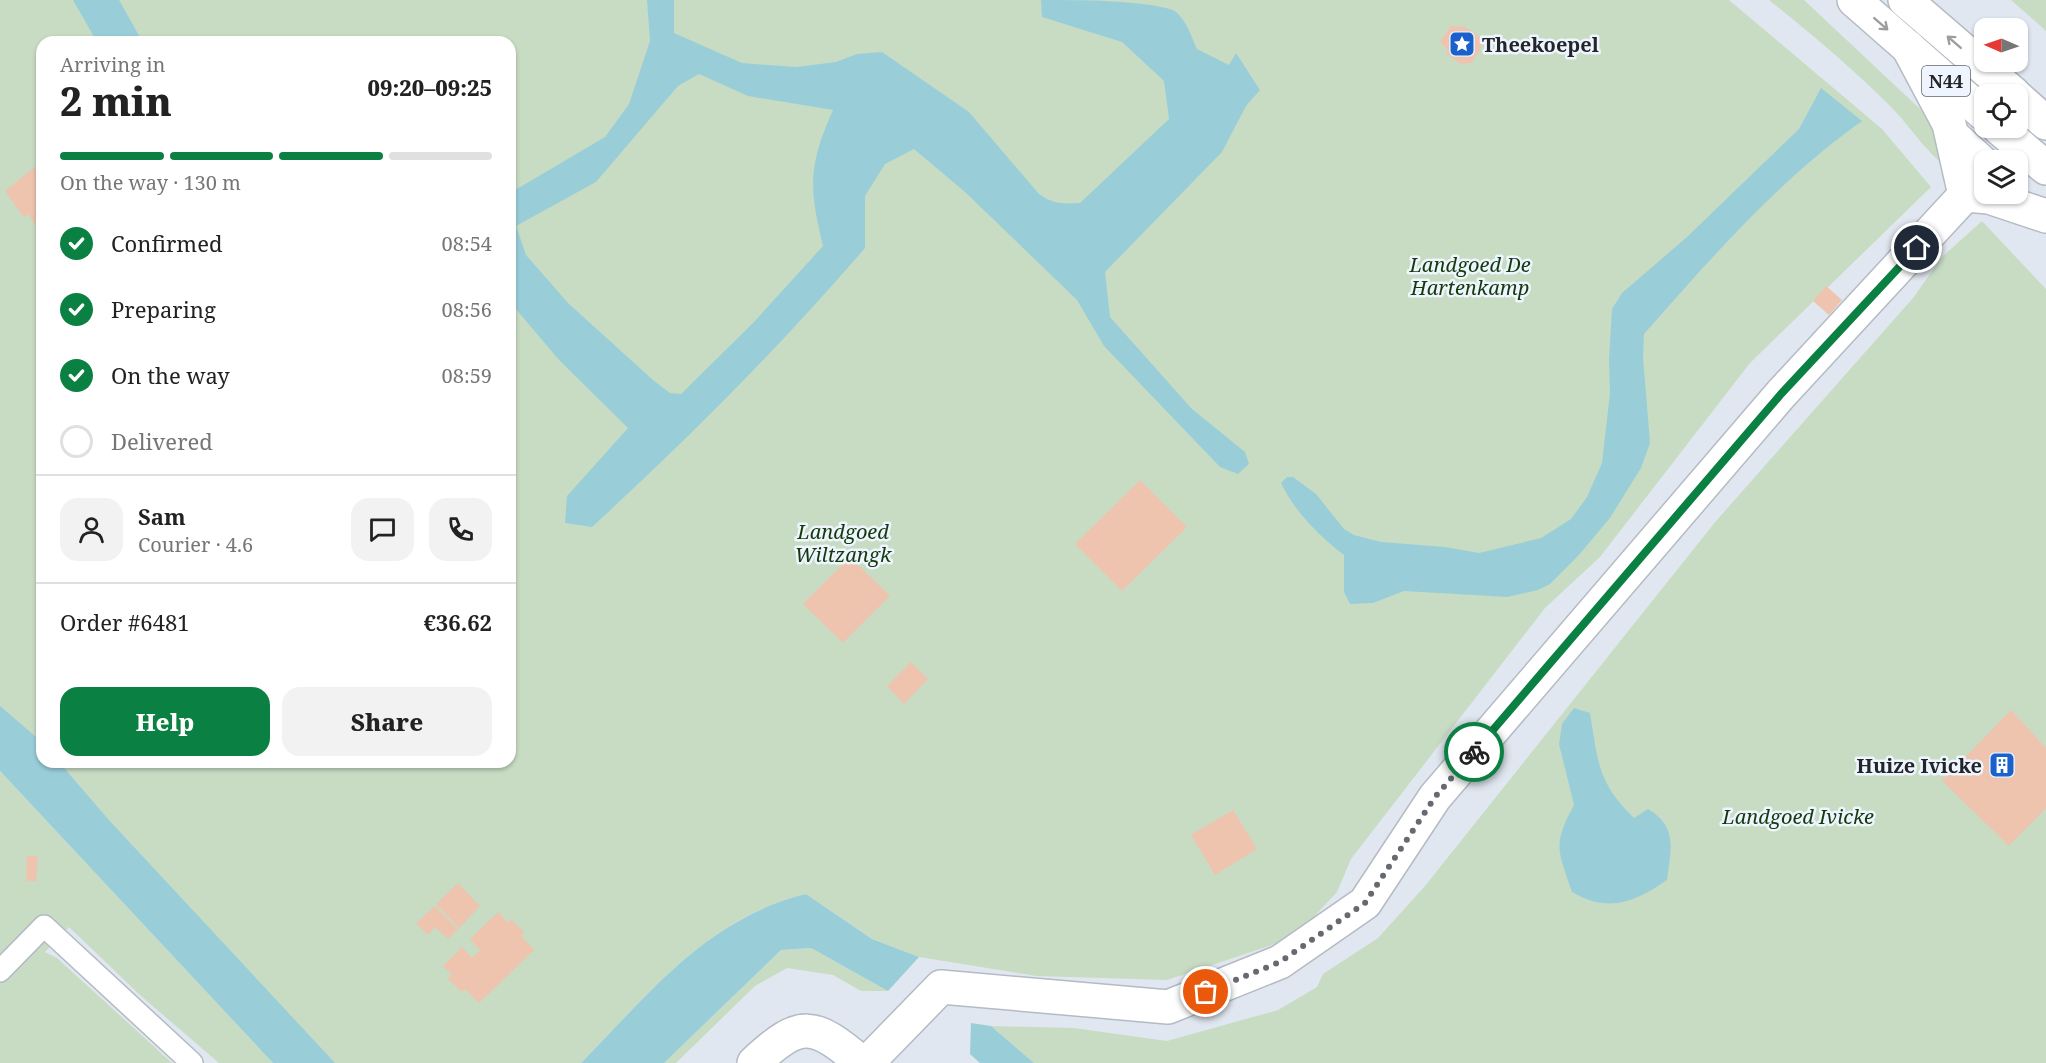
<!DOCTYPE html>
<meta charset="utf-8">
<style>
:root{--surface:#fff;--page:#f2f2f2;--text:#222;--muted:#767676;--line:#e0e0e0;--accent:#0b8043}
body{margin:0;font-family:"Noto Serif",serif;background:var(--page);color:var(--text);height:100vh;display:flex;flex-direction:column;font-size:22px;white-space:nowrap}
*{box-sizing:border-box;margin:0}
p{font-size:20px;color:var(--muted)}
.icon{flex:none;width:33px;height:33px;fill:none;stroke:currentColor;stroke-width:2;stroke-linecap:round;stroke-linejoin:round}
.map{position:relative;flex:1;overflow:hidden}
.drawer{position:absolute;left:36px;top:36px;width:480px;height:732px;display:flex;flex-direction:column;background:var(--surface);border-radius:18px;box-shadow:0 2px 4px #0004}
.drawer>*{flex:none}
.needle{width:39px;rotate:272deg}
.controls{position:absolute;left:1974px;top:18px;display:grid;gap:12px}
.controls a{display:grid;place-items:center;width:54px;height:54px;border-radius:12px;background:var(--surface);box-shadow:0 2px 4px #0004;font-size:30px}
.pin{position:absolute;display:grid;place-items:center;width:51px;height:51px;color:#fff;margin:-26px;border:3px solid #fff;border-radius:50%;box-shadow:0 2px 6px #0007}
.courier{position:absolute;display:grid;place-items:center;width:60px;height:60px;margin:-30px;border:4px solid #0b8043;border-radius:50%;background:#fff;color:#222;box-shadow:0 2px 8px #0007}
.head em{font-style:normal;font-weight:800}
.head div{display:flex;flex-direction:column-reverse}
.head{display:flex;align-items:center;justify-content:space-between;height:102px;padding:0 24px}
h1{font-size:39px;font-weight:800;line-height:45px}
.bar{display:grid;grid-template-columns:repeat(4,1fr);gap:9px 6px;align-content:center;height:72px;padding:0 24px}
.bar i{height:8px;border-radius:4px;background:var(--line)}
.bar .active{background:var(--accent)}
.bar p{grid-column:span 4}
.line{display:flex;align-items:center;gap:15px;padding:0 24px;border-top:2px solid var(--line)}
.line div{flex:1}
.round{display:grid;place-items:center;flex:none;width:63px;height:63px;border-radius:18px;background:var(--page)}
ol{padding:0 24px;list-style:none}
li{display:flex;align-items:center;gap:18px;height:66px}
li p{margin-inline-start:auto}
li .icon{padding:6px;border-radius:50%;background:var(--accent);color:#fff;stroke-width:4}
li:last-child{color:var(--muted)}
li i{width:33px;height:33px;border:3px solid var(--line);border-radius:50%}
.cta{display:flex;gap:12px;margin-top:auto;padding:12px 24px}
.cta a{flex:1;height:69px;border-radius:18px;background:var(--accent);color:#fff;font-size:24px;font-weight:800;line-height:69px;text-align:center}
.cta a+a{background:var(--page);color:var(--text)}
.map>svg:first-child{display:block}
</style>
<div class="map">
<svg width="2046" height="1063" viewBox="0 0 2046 1063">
<rect width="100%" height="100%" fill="#e1e7f0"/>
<!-- green -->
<g fill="#c8dcc4" fill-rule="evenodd">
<path d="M0,0h654l7,47 85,32 177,38 168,170 13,47 127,128 13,6 4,-4 -13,-7 -130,-133 -11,-49 -161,-163 -187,-39 -80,-30 -6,-43h1069l153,129 49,58 -181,176 -150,194 -55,51 -194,251 -14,33 -24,26 -38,26 -108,36 -131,-4 -117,-19 -47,-18 -66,-45c-97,23 -158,101 -225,169h-263l-318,-338zM42,42h468v720h-468zM1283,481l9,4 48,49 40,24 135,7 11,17 -149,-6 -86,-85 -7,-4z"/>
<path d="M1769,0h35l130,122 11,44c-23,-18 -36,-42 -57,-62 -37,-37 -78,-71 -119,-104z"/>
<polygon points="2011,0 2046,0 2046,31"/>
<polygon points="1982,221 2046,289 2046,1063 1034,1063 991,1026 1074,1028 1167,1041 1278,1010 1317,987 1323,974 1378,938 1425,886 1716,521 1913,298 1942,257"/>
<polygon points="0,771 273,1063 219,1063 141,996 69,927 45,952 57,958 172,1063 0,1063"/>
<polygon points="811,948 888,991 861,991 833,975 787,968 755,986 676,1063 664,1063 781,950"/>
</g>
<!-- water -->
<g fill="#99ced9" fill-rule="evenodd">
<polygon points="73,0 119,0 141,39 146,42 97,42"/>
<path d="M647,0h27v33l68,30 54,4 40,-5 21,-8 25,-2 87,60 70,82c14,10 24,10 41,9l89,-84 -5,-38 -42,-39 -80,-25 -1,-17c35,0 102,0 132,10 13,8 18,26 24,39l32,16 7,-12 24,37 -14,16 -24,46 -117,120 5,45 82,92 53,43 4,12 -11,10 -18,-7 -116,-121 -27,-46 -112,-108 -51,-43 -29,15 -20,32v52c-85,99 -177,191 -273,279l-27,-4 2,-27 61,-68 -69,-68 -49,-58v-109l95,-56 24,-33 21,-63zM699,74l49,22 85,14c-25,56 -24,78 -10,136l-70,77 -72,71 -11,-1 -17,-13 -85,-77 -42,-48 -10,-29 80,-44 82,-96z"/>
<path d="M1821,88l41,33c-82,58 -151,137 -218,213l-1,23 7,86 -9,25 -31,50 -32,38 -28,28 -12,6 -31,7 -103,-6 -31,12 -23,1 -6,-12v-37c-25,-19 -49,-43 -63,-72l6,-6h6l23,17 28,35 10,6 27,7 64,5 34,6 62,-15 30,-19 16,-22 15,-34 8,-70 -1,-33 3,-51 10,-16 65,-56 112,-108z"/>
<polygon points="0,706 42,742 42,762 59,762 108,819 335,1063 273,1063 0,771"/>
<path d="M1574,708l16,5c8,48 7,69 44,105l14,-9c30,18 23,40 19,71 -33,23 -59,33 -95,12 -14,-42 -20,-46 2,-87l-15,-61 3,-20z"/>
<path d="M806,894l66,45 47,18 -31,34 -77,-43 -30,2 -117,113h-83c68,-69 126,-145 225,-169z"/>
<polygon points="971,1023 991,1026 1034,1063 980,1063 970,1054"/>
</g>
<!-- building -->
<g fill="#eec4ae">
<polygon points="1451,26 1465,27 1480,37 1482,47 1471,63 1461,64 1446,53 1448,50 1440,42"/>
<polygon points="42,161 42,234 28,214 24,217 5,191"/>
<polygon points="1826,286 1842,300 1829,315 1813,301"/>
<polygon points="1140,480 1187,527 1122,591 1075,544"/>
<polygon points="850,557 890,596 843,643 803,604"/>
<polygon points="911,662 928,679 904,704 887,686"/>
<polygon points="2011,710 2046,748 2046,808 2009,846 1942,781"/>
<polygon points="1233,810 1257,849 1215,875 1191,835"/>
<polygon points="27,856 38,856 36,881 26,881"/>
<polygon points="458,883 480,906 459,928 436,904"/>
<polygon points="435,906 458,929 448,939 435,927 428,935 416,923"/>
<polygon points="498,912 508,923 511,919 524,932 521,936 534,950 479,1003 465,989 462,992 448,979 452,975 443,966 462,947 472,958 480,950 470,939"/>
</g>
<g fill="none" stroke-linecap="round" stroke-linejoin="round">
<!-- lane casing -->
<g stroke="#b4bbc3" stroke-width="24">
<g id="lane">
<polyline points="1949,124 1988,160"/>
<polyline points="0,971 44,926 192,1063"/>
</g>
</g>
<!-- street casing -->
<g stroke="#b4bbc3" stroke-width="36">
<g id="street">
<path d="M754,1063c47,-44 59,-41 108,0"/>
<polyline points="867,1063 941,987 1168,1007 1280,962 1365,903 1435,797 1781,394 1965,195"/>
</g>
</g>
<!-- primary casing -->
<g stroke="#b4bbc3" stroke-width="36">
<g id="primary">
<polyline points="1854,0 1984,114"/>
<polyline points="1905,0 2014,94"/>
<polyline points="1908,47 1949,124 1965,195 1989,197 2046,216"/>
<polyline points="2018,98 2046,123"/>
<polyline points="1999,128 2046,168"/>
</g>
</g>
<!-- lane -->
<use href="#lane" stroke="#fff" stroke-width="21"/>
<!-- street -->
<use href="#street" stroke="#fff" stroke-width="33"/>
<!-- primary -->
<use href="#primary" stroke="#fff" stroke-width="33"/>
</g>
<!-- one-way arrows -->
<defs><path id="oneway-shaft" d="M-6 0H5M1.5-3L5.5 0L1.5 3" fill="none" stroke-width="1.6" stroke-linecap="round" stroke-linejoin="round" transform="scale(1.5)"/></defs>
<g stroke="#9c9d9f">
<use href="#oneway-shaft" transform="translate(1881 24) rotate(41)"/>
<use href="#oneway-shaft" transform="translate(1954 42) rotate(-139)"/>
</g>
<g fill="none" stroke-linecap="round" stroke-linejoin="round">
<!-- done -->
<polyline stroke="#66696f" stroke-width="6" stroke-dasharray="0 10.8" points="1206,992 1280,962 1365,903 1435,797 1474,752"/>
<!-- route -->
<polyline stroke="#0b8043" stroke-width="8" points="1474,752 1781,394 1917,248"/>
</g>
<!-- icons -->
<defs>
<g id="sight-square" transform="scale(1.35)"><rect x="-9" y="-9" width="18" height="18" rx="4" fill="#1b61cc" stroke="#eef5fe"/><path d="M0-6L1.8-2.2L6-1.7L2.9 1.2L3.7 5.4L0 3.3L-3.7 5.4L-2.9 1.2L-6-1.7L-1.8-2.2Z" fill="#fff"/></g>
<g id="building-square" transform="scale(1.35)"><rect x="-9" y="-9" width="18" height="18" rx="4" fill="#1b61cc" stroke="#eef5fe"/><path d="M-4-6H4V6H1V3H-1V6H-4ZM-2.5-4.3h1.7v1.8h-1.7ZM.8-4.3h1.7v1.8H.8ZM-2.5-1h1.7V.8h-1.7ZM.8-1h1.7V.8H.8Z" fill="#fff"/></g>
</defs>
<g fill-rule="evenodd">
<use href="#sight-square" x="1462" y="44"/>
<use href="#building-square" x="2002" y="765"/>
</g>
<g text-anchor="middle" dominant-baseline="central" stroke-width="5" stroke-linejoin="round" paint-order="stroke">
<!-- shield labels -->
<rect fill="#eef5fe" stroke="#606369" stroke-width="1.5" x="1922" y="66" width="48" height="30" rx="4.5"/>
<g font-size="18" font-weight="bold" fill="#232529">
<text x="1946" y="81">N44</text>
</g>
<!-- poi labels -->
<g font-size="20" font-weight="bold" fill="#232529" stroke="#eef5fe" text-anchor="start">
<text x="1482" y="44">Theekoepel</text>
<text x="1982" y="765" text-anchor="end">Huize Ivicke</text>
</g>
<!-- park labels -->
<g font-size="20" font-style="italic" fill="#133a0b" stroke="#eef5fe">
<text x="1470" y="264">Landgoed De<tspan x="1470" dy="23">Hartenkamp</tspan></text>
<text x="843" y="531">Landgoed<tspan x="843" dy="23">Wiltzangk</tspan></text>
<text x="1798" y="816">Landgoed Ivicke</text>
</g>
</g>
</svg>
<div class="controls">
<a><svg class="needle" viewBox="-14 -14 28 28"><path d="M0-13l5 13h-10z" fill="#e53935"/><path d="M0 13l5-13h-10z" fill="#767676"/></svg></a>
<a><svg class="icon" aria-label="locate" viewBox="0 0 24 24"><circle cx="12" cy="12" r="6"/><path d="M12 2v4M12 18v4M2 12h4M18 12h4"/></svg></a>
<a><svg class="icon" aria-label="layers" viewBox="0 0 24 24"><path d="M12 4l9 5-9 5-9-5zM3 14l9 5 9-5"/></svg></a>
</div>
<div class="pin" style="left:1206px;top:992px;background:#ea580c"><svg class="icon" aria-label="bag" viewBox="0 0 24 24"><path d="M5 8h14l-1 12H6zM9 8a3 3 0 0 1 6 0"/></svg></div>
<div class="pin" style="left:1917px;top:248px;background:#1f2937"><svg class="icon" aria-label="home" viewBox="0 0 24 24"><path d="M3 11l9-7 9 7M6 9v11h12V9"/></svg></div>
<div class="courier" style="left:1474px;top:752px"><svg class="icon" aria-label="bike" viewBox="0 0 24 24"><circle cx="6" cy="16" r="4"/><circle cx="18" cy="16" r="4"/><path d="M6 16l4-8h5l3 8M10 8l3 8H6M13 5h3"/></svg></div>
<section class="drawer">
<div class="head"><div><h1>2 min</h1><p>Arriving in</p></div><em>09:20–09:25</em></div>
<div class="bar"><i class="active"></i><i class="active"></i><i class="active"></i><i></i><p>On the way · 130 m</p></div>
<ol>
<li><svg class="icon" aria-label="check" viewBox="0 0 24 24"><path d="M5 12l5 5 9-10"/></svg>Confirmed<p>08:54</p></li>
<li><svg class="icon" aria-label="check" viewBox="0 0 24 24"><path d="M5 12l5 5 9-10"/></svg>Preparing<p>08:56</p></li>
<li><svg class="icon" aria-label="check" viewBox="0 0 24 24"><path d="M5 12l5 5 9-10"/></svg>On the way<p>08:59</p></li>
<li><i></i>Delivered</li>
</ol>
<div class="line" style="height:108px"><a class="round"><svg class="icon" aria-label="person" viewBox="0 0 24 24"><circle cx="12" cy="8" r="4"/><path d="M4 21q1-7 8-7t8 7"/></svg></a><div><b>Sam</b><p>Courier · 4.6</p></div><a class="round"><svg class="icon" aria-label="chat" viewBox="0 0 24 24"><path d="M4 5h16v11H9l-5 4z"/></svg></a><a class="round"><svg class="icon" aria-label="phone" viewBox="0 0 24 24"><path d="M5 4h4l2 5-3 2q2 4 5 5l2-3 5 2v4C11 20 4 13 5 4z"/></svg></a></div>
<div class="line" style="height:78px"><div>Order #6481</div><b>€36.62</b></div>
<div class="cta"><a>Help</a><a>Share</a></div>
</section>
</div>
